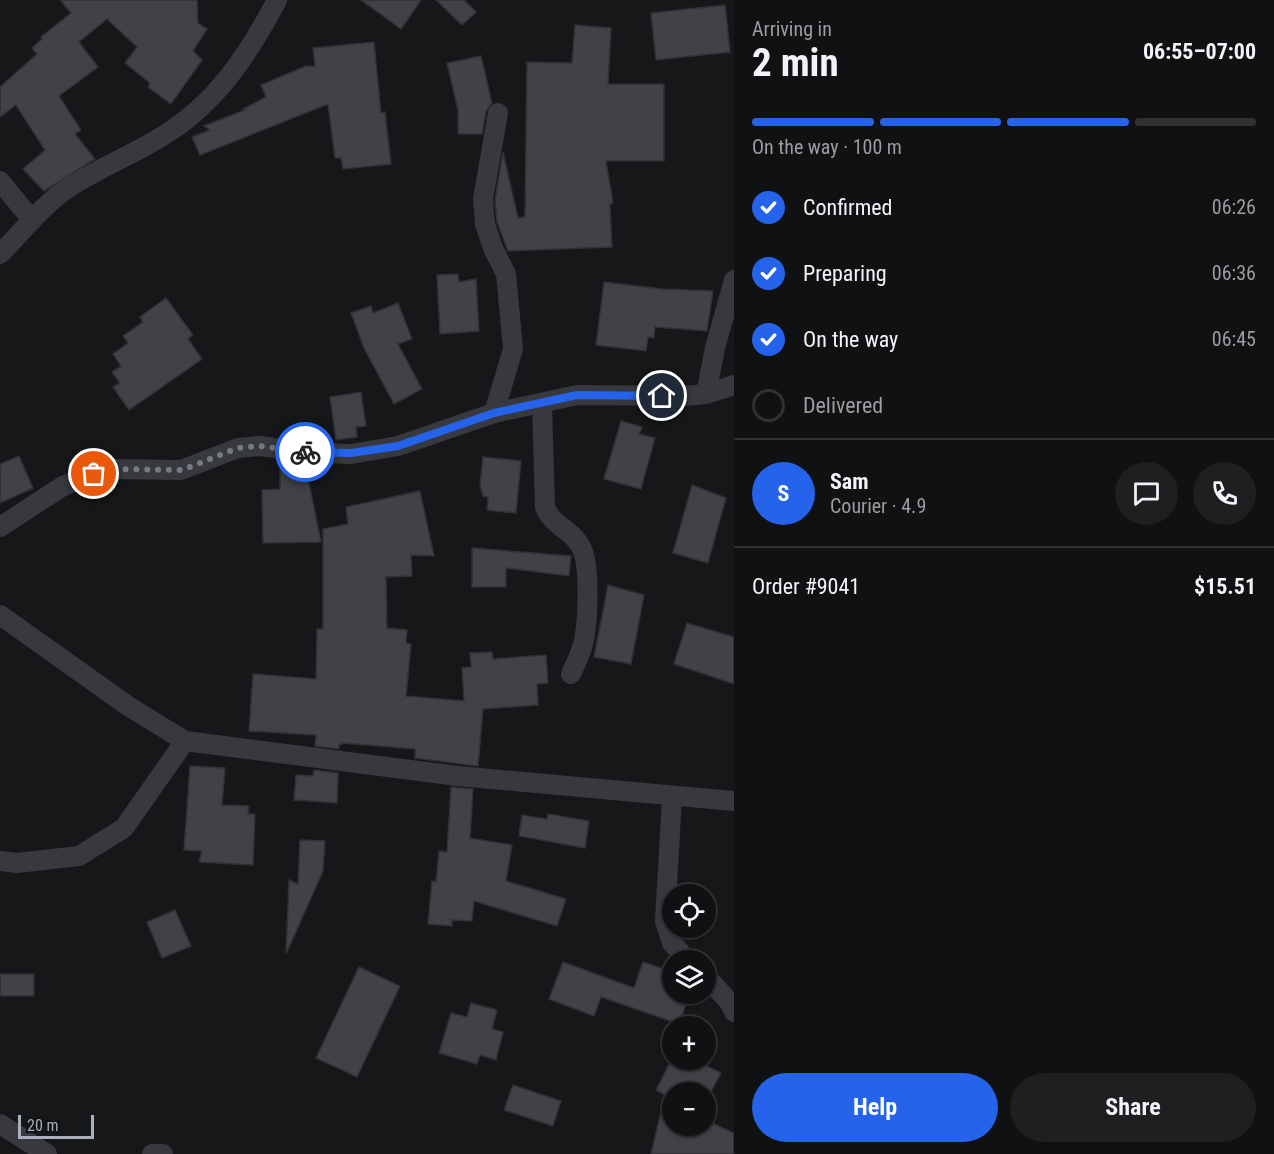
<!DOCTYPE html>
<meta charset="utf-8">
<style>
:root{--surface:#101113;--page:#1e1f21;--text:#f1f3f6;--muted:#9c9da0;--line:#303133;--accent:#2563eb}
body{margin:0;font-family:"Roboto Condensed",sans-serif;background:var(--page);color:var(--text);height:100vh;display:flex;flex-direction:column;font-size:22px;white-space:nowrap}
*{box-sizing:border-box;margin:0}
p{font-size:20px;color:var(--muted)}
.icon{flex:none;width:33px;height:33px;fill:none;stroke:currentColor;stroke-width:2;stroke-linecap:round;stroke-linejoin:round}
.map{position:relative;flex:1;overflow:hidden}
.sheet{display:flex;flex-direction:column;background:var(--surface);width:540px}
.sheet>*{flex:none}
.fabs{position:absolute;left:662px;top:884px;display:grid;gap:12px}
.fabs a{display:grid;place-items:center;width:54px;height:54px;border-radius:50%;background:var(--surface);box-shadow:0 2px 4px #0004,0 0 0 2px var(--line);font-size:30px}
.scale{position:absolute;left:18px;bottom:15px;width:76px;box-sizing:border-box;padding-left:6px;border:3px solid #a8aeba;border-top:0;font-size:16px;line-height:21px;white-space:nowrap;color:#a8aeba;-webkit-text-stroke:4px #111214;paint-order:stroke}
.pin{position:absolute;display:grid;place-items:center;width:51px;height:51px;color:#fff;margin:-26px;border:3px solid #fff;border-radius:50%;box-shadow:0 2px 6px #0007}
.courier{position:absolute;display:grid;place-items:center;width:60px;height:60px;margin:-30px;border:4px solid #2563eb;border-radius:50%;background:#fff;color:#222;box-shadow:0 2px 8px #0007}
.overview em{font-style:normal;font-weight:700}
.overview div{display:flex;flex-direction:column-reverse}
.overview{display:flex;align-items:center;justify-content:space-between;height:102px;padding:0 18px}
h1{font-size:39px;font-weight:700;line-height:45px}
.bar{display:grid;grid-template-columns:repeat(4,1fr);gap:9px 6px;align-content:center;height:72px;padding:0 18px}
.bar i{height:8px;border-radius:4px;background:var(--line)}
.bar .on{background:var(--accent)}
.bar p{grid-column:span 4}
.line{display:flex;align-items:center;gap:15px;padding:0 18px;border-top:2px solid var(--line)}
.line div{flex:1}
.round{display:grid;place-items:center;flex:none;width:63px;height:63px;border-radius:32px;background:var(--page)}
ol{padding:0 18px;list-style:none}
li{display:flex;align-items:center;gap:18px;height:66px}
li p{margin-inline-start:auto}
li .icon{padding:6px;border-radius:50%;background:var(--accent);color:#fff;stroke-width:4}
li:last-child{color:var(--muted)}
li i{width:33px;height:33px;border:3px solid var(--line);border-radius:50%}
.primary-button{display:flex;gap:12px;margin-top:auto;padding:12px 18px}
.primary-button a{flex:1;height:69px;border-radius:36px;background:var(--accent);color:#fff;font-size:24px;font-weight:700;line-height:69px;text-align:center}
.primary-button a+a{background:var(--page);color:var(--text)}
main{display:flex;flex:1;min-height:0}
.map>svg:first-child{display:block}
</style>
<main>
<div class="map">
<svg width="734" height="1154" viewBox="0 0 734 1154">
<rect width="100%" height="100%" fill="#161719"/>
<!-- building -->
<g fill="#404246" stroke="#303135" stroke-width="1.5">
<polygon points="60,0 197,0 198,23 207,29 193,51 202,60 171,104 148,87 150,83 125,63 137,47 107,19 79,42 98,67 59,96 81,130 75,134 95,159 44,191 23,169 45,150 16,105 0,117 0,87 37,54 32,48 42,39 41,37 71,13"/>
<polygon points="361,0 421,0 401,29"/>
<polygon points="436,0 464,0 476,12 462,25"/>
<polygon points="725,5 730,52 656,60 651,13"/>
<polygon points="575,25 611,28 608,84 664,84 664,161 606,161 613,203 610,204 612,247 508,251 497,222 495,200 503,152 518,218 525,217 527,62 572,63"/>
<polygon points="374,42 381,113 385,112 391,164 343,169 341,158 335,158 328,104 200,155 192,137 210,130 204,126 245,110 243,109 266,97 261,85 306,66 315,66 313,48"/>
<polygon points="481,56 492,103 486,111 482,134 458,134 458,110 447,63"/>
<polygon points="458,274 459,282 476,279 479,331 440,334 437,275"/>
<polygon points="604,282 663,289 713,291 707,331 655,327 654,338 648,337 646,351 596,345"/>
<polygon points="166,298 193,335 188,339 202,359 129,410 113,387 120,383 112,372 121,366 113,354 128,343 123,336 143,322 140,317"/>
<polygon points="398,303 412,339 398,344 422,389 394,404 364,348 351,313 371,306 373,313"/>
<polygon points="361,392 366,426 356,427 357,437 336,440 330,397"/>
<polygon points="621,421 642,427 639,434 655,438 641,489 604,479"/>
<polygon points="19,456 33,488 0,503 0,464"/>
<polygon points="483,457 521,461 516,513 487,510 488,497 483,496 480,485"/>
<polygon points="280,468 306,468 321,542 263,543 262,490 280,489"/>
<polygon points="692,485 726,498 708,563 673,553"/>
<polygon points="420,491 434,556 411,555 412,576 386,577 387,628 407,630 406,643 411,644 406,696 464,701 462,668 471,667 470,653 492,652 493,659 546,655 548,683 537,684 538,705 483,709 478,766 415,758 415,749 344,743 339,745 339,749 315,746 316,735 249,731 253,674 316,679 317,629 323,629 323,529 348,524 346,507"/>
<polygon points="472,548 571,556 569,576 506,568 506,587 472,587"/>
<polygon points="608,585 644,595 631,664 594,657"/>
<polygon points="687,623 734,637 734,684 674,664"/>
<polygon points="190,766 225,768 222,805 249,806 248,814 255,814 253,865 199,862 202,851 184,850"/>
<polygon points="314,770 338,773 337,803 294,800 296,775 313,776"/>
<polygon points="451,787 473,789 470,838 512,845 506,881 566,899 557,926 474,901 472,921 452,920 452,926 428,924 432,881 436,882 439,851 447,852"/>
<polygon points="548,814 589,821 585,848 519,836 522,815 547,819"/>
<polygon points="300,840 325,841 323,871 286,954 289,880 298,884"/>
<polygon points="175,910 191,946 162,958 147,922"/>
<polygon points="563,962 634,988 643,962 672,972 672,993 690,993 679,1024 601,997 594,1016 549,999"/>
<polygon points="359,967 400,986 357,1077 316,1058"/>
<rect x="0" y="974" width="34" height="22"/>
<polygon points="471,1003 497,1010 492,1029 503,1032 496,1060 480,1055 477,1064 439,1053 451,1013 467,1017"/>
<polygon points="672,1059 693,1059 721,1073 705,1103 705,1092 672,1092 672,1125 705,1125 705,1120 734,1133 734,1154 651,1154 665,1095 656,1090"/>
<polygon points="513,1085 561,1101 553,1126 504,1110"/>
</g>
<g fill="none" stroke-linecap="round" stroke-linejoin="round">
<!-- street -->
<g stroke="#37393e" stroke-width="20">
<polyline points="0,181 32,220"/>
<path d="M0,254c21,-21 41,-47 65,-64 30,-20 65,-34 96,-53 55,-33 87,-82 116,-137"/>
<polyline points="706,394 715,348 734,280"/>
<path d="M542,405l3,102c7,19 27,22 36,40 10,18 7,81 1,101 -3,9 -7,17 -11,26"/>
<polyline points="494,413 513,349 506,274 493,248 485,224 483,199 498,113"/>
<polyline points="0,527 63,486 109,469 181,470 238,448 259,446 317,453 351,454 398,446 494,413 577,395 684,396 706,394 734,385"/>
<polyline points="0,615 128,706 185,741 458,776 734,801"/>
<polyline points="672,797 665,921 672,943 687,960"/>
<polyline points="0,861 17,863 79,856 124,828 185,741"/>
<polyline points="705,975 730,1003 734,1012"/>
<polyline points="0,1124 47,1154"/>
<polyline points="152,1154 163,1154"/>
</g>
</g>
<g fill="none" stroke-linecap="round" stroke-linejoin="round">
<!-- done -->
<polyline stroke="#757982" stroke-width="6" stroke-dasharray="0 10.8" points="94,474 110,469 182,470 238,448 259,446 305,452"/>
<!-- route -->
<polyline stroke="#2563eb" stroke-width="8" points="305,452 351,453 398,446 494,413 577,395 662,396"/>
</g>
</svg>
<div class="fabs">
<a><svg class="icon" aria-label="locate" viewBox="0 0 24 24"><circle cx="12" cy="12" r="6"/><path d="M12 2v4M12 18v4M2 12h4M18 12h4"/></svg></a>
<a><svg class="icon" aria-label="layers" viewBox="0 0 24 24"><path d="M12 4l9 5-9 5-9-5zM3 14l9 5 9-5"/></svg></a>
<a>+</a>
<a>−</a>
</div>
<div class="scale">20 m</div>
<div class="pin" style="left:94px;top:474px;background:#ea580c"><svg class="icon" aria-label="bag" viewBox="0 0 24 24"><path d="M5 8h14l-1 12H6zM9 8a3 3 0 0 1 6 0"/></svg></div>
<div class="pin" style="left:662px;top:396px;background:#1f2937"><svg class="icon" aria-label="home" viewBox="0 0 24 24"><path d="M3 11l9-7 9 7M6 9v11h12V9"/></svg></div>
<div class="courier" style="left:305px;top:452px"><svg class="icon" aria-label="bike" viewBox="0 0 24 24"><circle cx="6" cy="16" r="4"/><circle cx="18" cy="16" r="4"/><path d="M6 16l4-8h5l3 8M10 8l3 8H6M13 5h3"/></svg></div>
</div>
<section class="sheet">
<div class="overview"><div><h1>2 min</h1><p>Arriving in</p></div><em>06:55–07:00</em></div>
<div class="bar"><i class="on"></i><i class="on"></i><i class="on"></i><i></i><p>On the way · 100 m</p></div>
<ol>
<li><svg class="icon" aria-label="check" viewBox="0 0 24 24"><path d="M5 12l5 5 9-10"/></svg>Confirmed<p>06:26</p></li>
<li><svg class="icon" aria-label="check" viewBox="0 0 24 24"><path d="M5 12l5 5 9-10"/></svg>Preparing<p>06:36</p></li>
<li><svg class="icon" aria-label="check" viewBox="0 0 24 24"><path d="M5 12l5 5 9-10"/></svg>On the way<p>06:45</p></li>
<li><i></i>Delivered</li>
</ol>
<div class="line" style="height:108px"><b class="round" style="background:var(--accent);color:#fff">S</b><div><b>Sam</b><p>Courier · 4.9</p></div><a class="round"><svg class="icon" aria-label="chat" viewBox="0 0 24 24"><path d="M4 5h16v11H9l-5 4z"/></svg></a><a class="round"><svg class="icon" aria-label="phone" viewBox="0 0 24 24"><path d="M5 4h4l2 5-3 2q2 4 5 5l2-3 5 2v4C11 20 4 13 5 4z"/></svg></a></div>
<div class="line" style="height:78px"><div>Order #9041</div><b>$15.51</b></div>
<div class="primary-button"><a>Help</a><a>Share</a></div>
</section>
</main>
